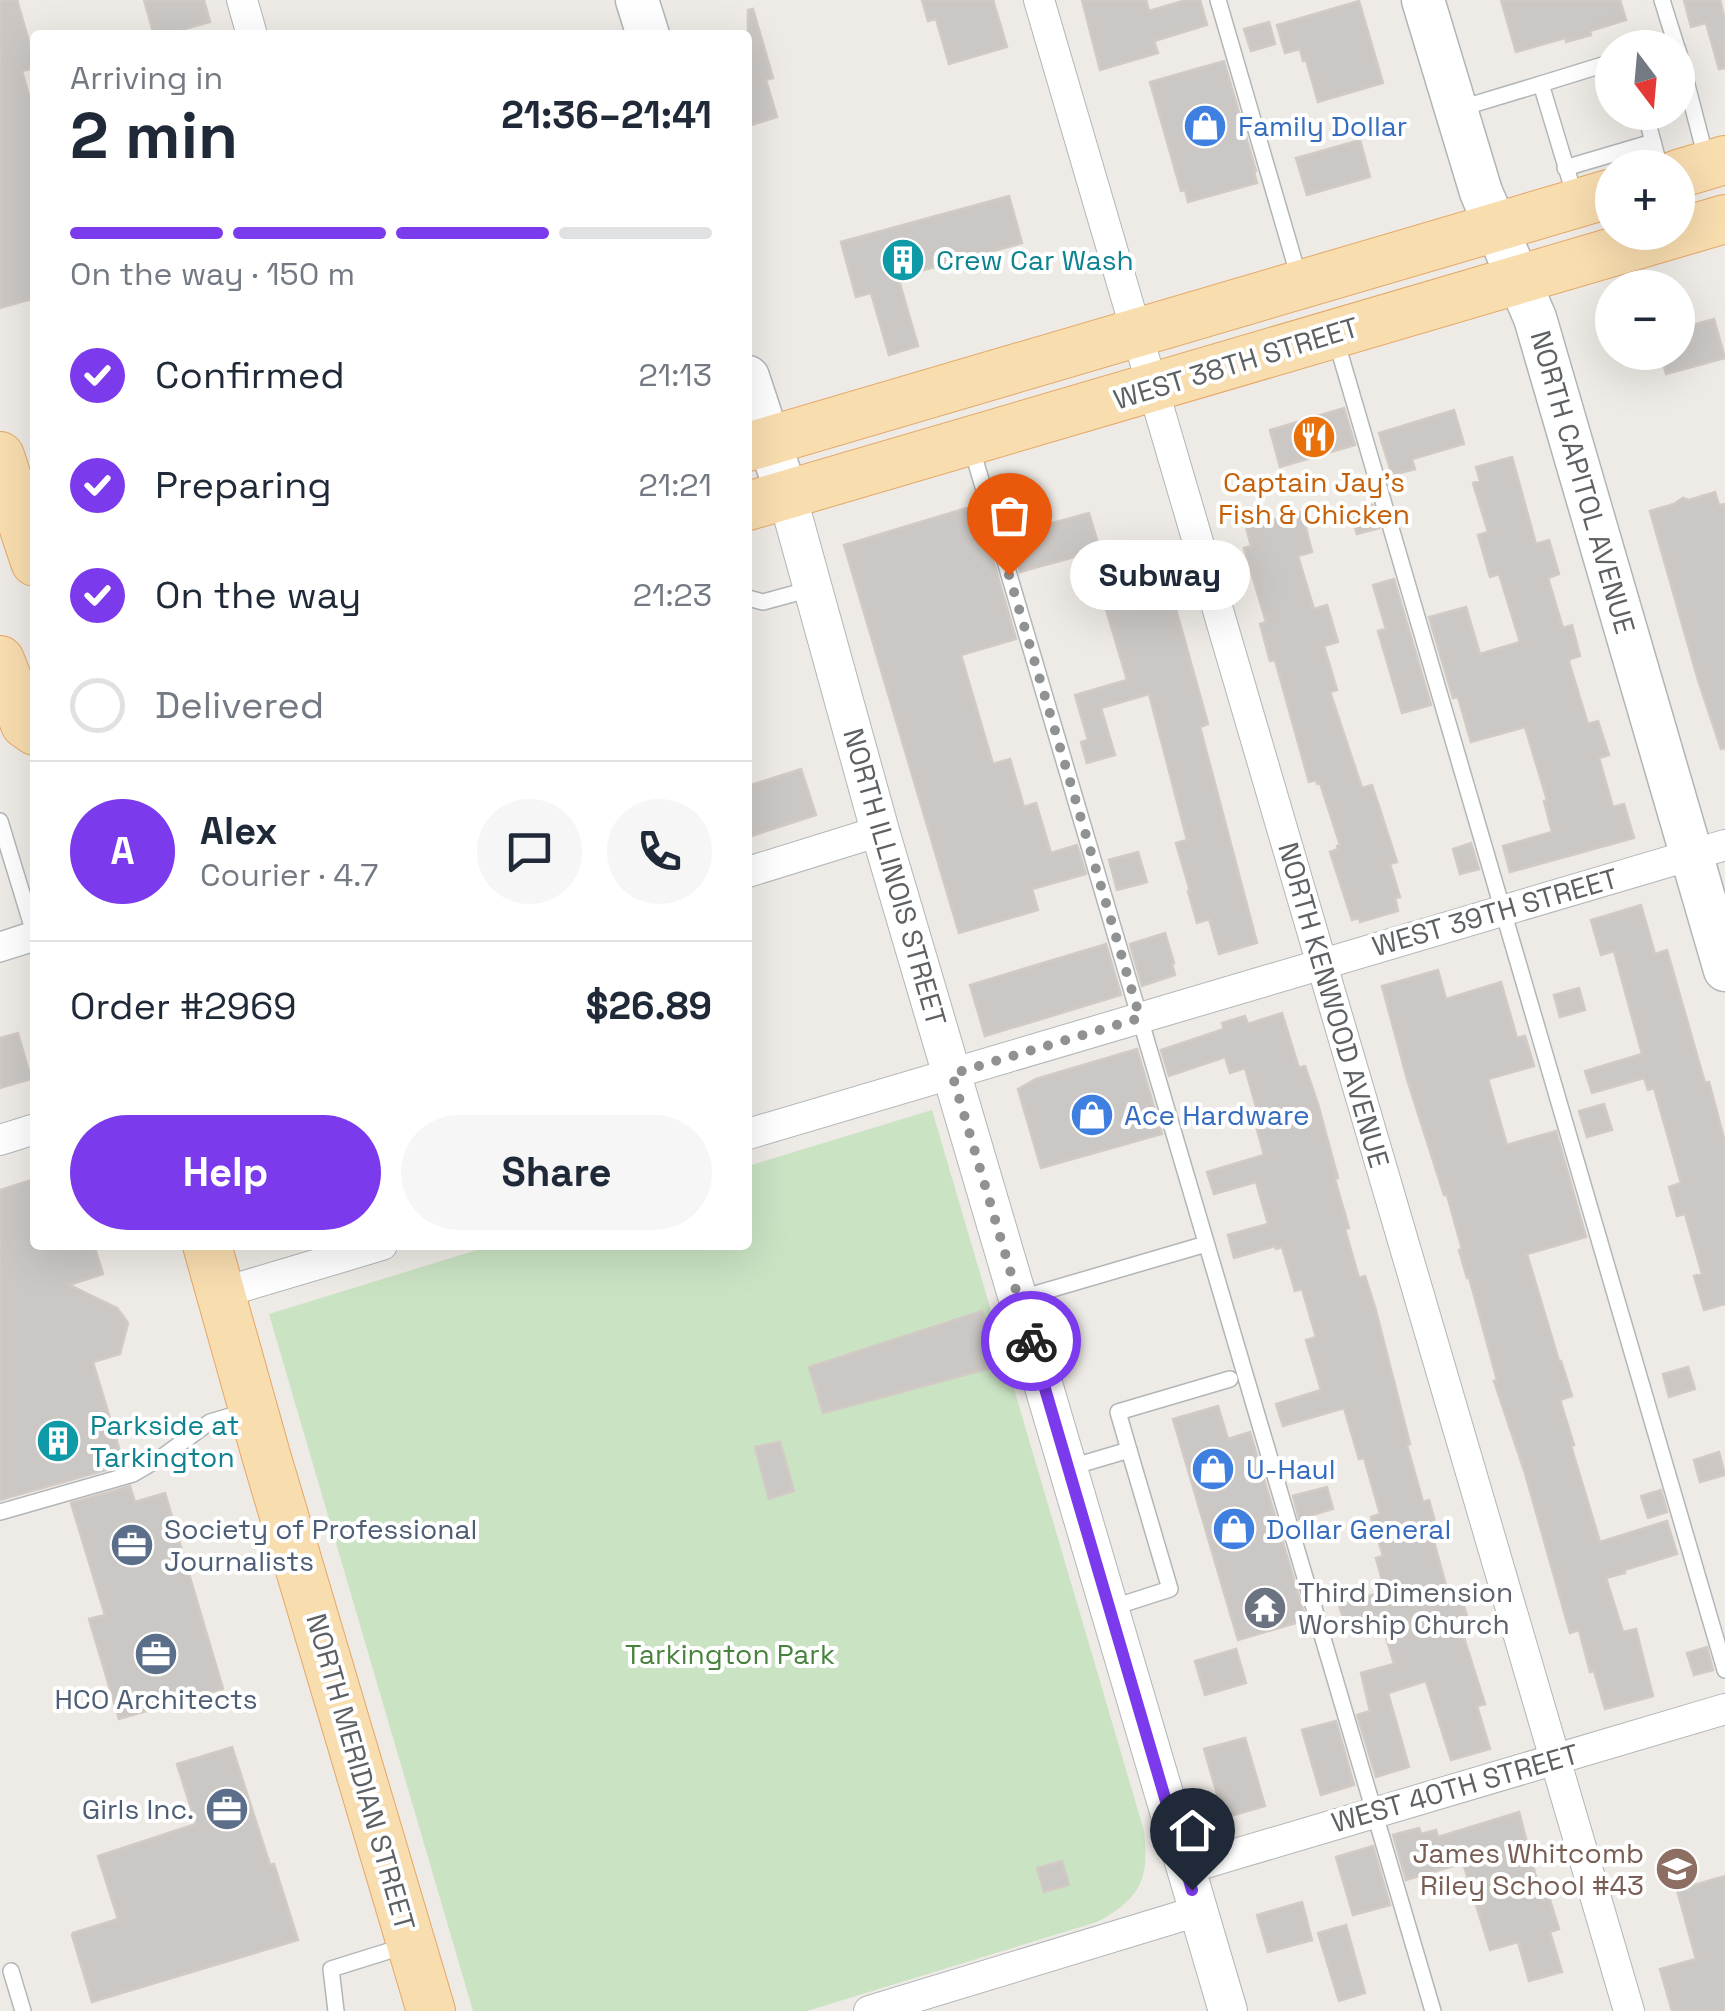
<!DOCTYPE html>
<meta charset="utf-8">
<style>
:root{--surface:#fff;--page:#f6f6f7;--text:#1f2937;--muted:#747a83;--line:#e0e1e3;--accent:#7c3aed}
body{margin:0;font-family:"Space Grotesk",sans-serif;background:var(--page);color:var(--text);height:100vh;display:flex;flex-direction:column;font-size:38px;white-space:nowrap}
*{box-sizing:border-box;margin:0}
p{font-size:32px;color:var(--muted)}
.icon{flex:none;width:55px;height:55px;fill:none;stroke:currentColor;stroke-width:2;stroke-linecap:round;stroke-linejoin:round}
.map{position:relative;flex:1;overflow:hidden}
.details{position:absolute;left:30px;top:30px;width:722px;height:1220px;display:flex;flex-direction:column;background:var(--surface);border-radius:10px;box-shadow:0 10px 40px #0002}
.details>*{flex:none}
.needle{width:65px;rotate:164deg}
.controls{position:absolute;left:1595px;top:30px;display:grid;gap:20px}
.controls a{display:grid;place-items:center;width:100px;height:100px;border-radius:50%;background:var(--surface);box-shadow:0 10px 40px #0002;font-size:50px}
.pin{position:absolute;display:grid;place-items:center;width:85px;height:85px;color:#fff;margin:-102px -42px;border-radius:50% 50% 50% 0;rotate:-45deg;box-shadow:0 0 10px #0007}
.pin .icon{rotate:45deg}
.courier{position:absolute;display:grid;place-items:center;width:100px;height:100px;margin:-50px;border:8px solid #7c3aed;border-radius:50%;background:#fff;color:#222;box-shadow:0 2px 12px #0007}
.bubble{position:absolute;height:70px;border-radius:35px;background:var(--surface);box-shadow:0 10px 40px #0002;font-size:32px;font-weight:700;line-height:70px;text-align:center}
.overview em{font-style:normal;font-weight:700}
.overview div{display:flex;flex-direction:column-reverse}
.overview{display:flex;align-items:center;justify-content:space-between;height:170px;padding:0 40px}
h1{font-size:65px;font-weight:700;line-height:75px}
.bar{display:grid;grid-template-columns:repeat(4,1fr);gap:15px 10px;align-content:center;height:120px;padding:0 40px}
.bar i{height:12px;border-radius:8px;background:var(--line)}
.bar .selected{background:var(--accent)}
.bar p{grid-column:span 4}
.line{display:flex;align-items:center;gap:25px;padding:0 40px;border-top:2px solid var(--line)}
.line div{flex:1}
.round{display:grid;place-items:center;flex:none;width:105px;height:105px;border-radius:52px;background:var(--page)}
ol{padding:0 40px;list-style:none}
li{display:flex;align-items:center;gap:30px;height:110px}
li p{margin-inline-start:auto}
li .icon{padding:10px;border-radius:50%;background:var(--accent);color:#fff;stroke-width:4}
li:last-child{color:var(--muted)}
li i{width:55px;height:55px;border:5px solid var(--line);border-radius:50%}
.action{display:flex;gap:20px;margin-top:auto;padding:20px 40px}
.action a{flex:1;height:115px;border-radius:60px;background:var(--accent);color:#fff;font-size:40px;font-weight:700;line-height:115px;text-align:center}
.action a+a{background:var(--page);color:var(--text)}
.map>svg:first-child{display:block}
</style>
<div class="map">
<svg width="1725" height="2011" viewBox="0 0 1725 2011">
<rect width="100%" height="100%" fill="#eeeae5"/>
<!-- green -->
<path fill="#cae3c3" d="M932,1110l212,721c6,48 -4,68 -47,91l-290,89h-334l-204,-697 224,-69h255v-79z"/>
<!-- building -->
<g fill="#cbc7c4" stroke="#d2cac4" stroke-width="2.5">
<polygon points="0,0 17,0 35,62 35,68 22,71 35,117 35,298 0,308"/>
<polygon points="144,0 204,0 210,22 164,35 154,35"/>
<polygon points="922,0 993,0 1007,47 949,64 936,19 928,21"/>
<polygon points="1082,0 1146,0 1149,11 1186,0 1200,0 1207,25 1154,41 1158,53 1100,70"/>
<polygon points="1501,0 1620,0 1626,20 1590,31 1591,35 1566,42 1565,38 1516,52"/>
<polygon points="1684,0 1720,0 1725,20 1725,68 1719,69 1706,23 1691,27"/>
<polygon points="1359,1 1383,83 1318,102 1306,60 1303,61 1300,49 1285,53 1277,25"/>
<polygon points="753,9 773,78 766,80 777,117 748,126 748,10"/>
<polygon points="1269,22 1275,44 1251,51 1244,29"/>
<polygon points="1224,61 1256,171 1254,172 1257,183 1188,202 1185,190 1181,191 1150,82"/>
<polygon points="1360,140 1370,177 1307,195 1296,158"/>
<polygon points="1009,196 1022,243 898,277 918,346 889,355 871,293 856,297 841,242"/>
<polygon points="1714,319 1725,358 1666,374 1660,352 1678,352 1678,329"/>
<polygon points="1344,408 1355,445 1280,467 1270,430"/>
<polygon points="1454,410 1464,444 1412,459 1415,469 1392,475 1379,433"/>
<polygon points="1512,457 1536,544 1549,540 1559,574 1548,578 1563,628 1572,625 1580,656 1570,659 1569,662 1588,724 1598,721 1609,755 1599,758 1613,807 1624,804 1634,838 1510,872 1503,846 1552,832 1544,801 1547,800 1525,727 1471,742 1458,697 1453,698 1429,617 1466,607 1480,654 1520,642 1499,574 1490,577 1478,535 1488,532 1473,483 1480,481 1476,467"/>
<polygon points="1715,492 1719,505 1725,504 1725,748 1721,749 1698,680 1650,511 1674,504 1683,498 1689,500"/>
<polygon points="977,505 1016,639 961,655 993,764 1010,759 1024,807 1036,803 1051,853 1077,845 1086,874 1032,889 1038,910 959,933 844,545"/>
<polygon points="1373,505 1379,528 1357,534 1350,512"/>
<polygon points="1302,512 1312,552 1298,556 1314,609 1327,605 1338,642 1324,646 1337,690 1330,692 1362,788 1372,785 1397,862 1390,864 1400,897 1395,898 1398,911 1360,922 1359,918 1352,920 1330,852 1338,849 1337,846 1340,845 1320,783 1317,784 1316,780 1309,782 1275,660 1270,661 1260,624 1266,622 1244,548 1251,546 1246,527"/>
<polygon points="1089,513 1100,550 1020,572 1009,535"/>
<polygon points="1152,563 1164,605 1174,602 1208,724 1200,727 1257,943 1219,954 1209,919 1197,923 1188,891 1190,891 1176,843 1187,840 1149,694 1101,708 1115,755 1087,763 1081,742 1088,740 1075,695 1127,680 1097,579"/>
<polygon points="1394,579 1431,705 1402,713 1378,631 1386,629 1373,585"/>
<polygon points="801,769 816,815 748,837 748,786"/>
<polygon points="1471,843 1479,869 1460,874 1453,849"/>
<polygon points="1138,852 1147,882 1117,890 1109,860"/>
<polygon points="1641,905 1655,954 1667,950 1705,1083 1709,1082 1725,1142 1725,1304 1704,1310 1694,1276 1702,1274 1685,1214 1677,1216 1669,1187 1681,1183 1654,1088 1648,1090 1644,1078 1592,1093 1585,1071 1642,1054 1614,951 1601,955 1591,920"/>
<polygon points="1165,933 1174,963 1172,964 1175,975 1142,986 1130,944"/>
<polygon points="1106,944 1121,995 985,1036 970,985"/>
<polygon points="1438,970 1446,999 1501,982 1517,1038 1525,1036 1534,1066 1488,1079 1507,1145 1556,1131 1575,1198 1586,1237 1527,1254 1559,1361 1561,1361 1572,1396 1560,1400 1574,1445 1571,1446 1600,1542 1667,1521 1677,1554 1624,1570 1625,1573 1606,1578 1623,1632 1636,1629 1653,1696 1605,1709 1594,1671 1590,1672 1579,1630 1570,1633 1525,1473 1494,1381 1497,1380 1469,1277 1467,1278 1459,1250 1462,1249 1447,1195 1444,1195 1407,1079 1382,986"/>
<polygon points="1579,988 1585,1010 1560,1017 1554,995"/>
<polygon points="1282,1013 1299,1068 1305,1066 1318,1104 1338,1178 1335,1179 1349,1228 1345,1229 1359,1278 1365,1276 1375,1307 1410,1444 1407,1445 1423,1502 1429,1500 1437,1529 1431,1531 1447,1589 1448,1592 1459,1589 1467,1616 1458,1619 1485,1704 1477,1706 1490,1749 1451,1760 1426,1681 1388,1693 1409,1767 1376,1777 1357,1715 1370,1711 1361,1673 1394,1664 1380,1617 1346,1628 1339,1605 1385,1591 1376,1558 1383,1556 1371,1517 1380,1514 1364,1458 1359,1459 1344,1408 1283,1426 1276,1404 1321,1390 1306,1340 1316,1337 1302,1289 1295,1291 1282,1247 1276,1249 1275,1246 1234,1258 1228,1235 1268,1224 1256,1182 1214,1194 1207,1172 1264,1155 1255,1122 1260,1121 1245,1068 1230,1073 1225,1057 1169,1076 1161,1050 1224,1029 1222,1023 1245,1016 1248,1024"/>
<polygon points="18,1033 31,1079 0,1088 0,1038"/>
<polygon points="1137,1049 1162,1134 1041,1168 1018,1089 1036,1079"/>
<polygon points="1604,1104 1612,1130 1587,1137 1579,1111"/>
<polygon points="35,1179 35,1245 94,1245 103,1274 69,1285 117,1308 128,1323 120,1354 93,1362 124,1465 0,1500 0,1190"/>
<polygon points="982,1311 998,1366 823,1413 809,1367"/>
<polygon points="1688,1367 1695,1389 1669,1397 1663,1374"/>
<polygon points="1218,1406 1228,1439 1250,1432 1306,1620 1238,1640 1173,1419"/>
<polygon points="780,1442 794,1491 769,1499 755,1447"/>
<polygon points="1719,1452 1725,1475 1700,1482 1694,1460"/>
<polygon points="130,1486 135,1502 165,1493 223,1689 119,1719 89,1619 105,1615 71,1503"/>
<polygon points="1327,1487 1333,1509 1299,1519 1293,1496"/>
<polygon points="1661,1490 1667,1512 1648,1518 1641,1496"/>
<polygon points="1707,1647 1713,1670 1694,1675 1687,1653"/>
<polygon points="1236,1649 1246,1683 1205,1695 1195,1661"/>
<polygon points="1336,1721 1354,1785 1321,1795 1302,1730"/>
<polygon points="1245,1738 1265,1806 1224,1818 1204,1749"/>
<polygon points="232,1747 270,1865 274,1864 298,1940 92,2002 72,1935 73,1933 118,1919 98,1856 196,1824 177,1764"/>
<polygon points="1519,1812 1542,1900 1549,1897 1559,1929 1550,1932 1562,1972 1529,1981 1518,1942 1490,1950 1463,1863 1406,1880 1393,1835 1419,1828 1421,1834 1436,1830 1438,1837"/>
<polygon points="1373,1846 1390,1905 1353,1915 1336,1857"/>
<polygon points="1062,1861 1069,1885 1044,1892 1037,1868"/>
<polygon points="1725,1876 1725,2011 1672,2011 1660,1969 1696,1959 1677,1890"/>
<polygon points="1302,1902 1312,1940 1268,1952 1257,1915"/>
<polygon points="1346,1925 1365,1993 1339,2001 1318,1933"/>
</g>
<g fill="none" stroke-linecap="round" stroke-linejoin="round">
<!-- service casing -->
<g stroke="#b2b6b8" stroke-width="18">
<g id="service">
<polyline points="1218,0 1300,281"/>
<polyline points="1662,0 1677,48"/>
<polyline points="1678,50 1707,162"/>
<polyline points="1541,84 1612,62"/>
<polyline points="1458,109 1541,84 1576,200"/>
<polyline points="1645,112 1660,168"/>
<polyline points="1565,168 1653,142"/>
<polyline points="1336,340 1725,1670"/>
<polyline points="971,446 1433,2011"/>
<polyline points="748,598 763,602 811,589"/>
<polyline points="0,821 35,936"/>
<polyline points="0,940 33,929"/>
<polyline points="0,954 35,943"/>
<polyline points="1018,1299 1206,1244"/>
<polyline points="1129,1450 1118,1412 1230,1379"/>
<polyline points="1068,1468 1129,1450 1170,1589 1111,1608"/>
<polyline points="0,1512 133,1474 162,1457 210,1422 250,1410"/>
<polyline points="11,1971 23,2011"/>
<polyline points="336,2011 331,1969 408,1945"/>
</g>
</g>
<!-- minor casing -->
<g stroke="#b2b6b8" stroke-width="32">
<g id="minor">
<polyline points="242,0 252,35"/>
<polyline points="1039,0 1629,2011"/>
<polyline points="748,872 880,831"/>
<polyline points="748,1134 1725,845"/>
<polyline points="0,1140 35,1129"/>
<polyline points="221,1293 382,1245"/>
<polyline points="1185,1869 1725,1709"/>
<polyline points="869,2011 1198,1911"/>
</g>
</g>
<!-- tertiary casing -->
<g stroke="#b2b6b8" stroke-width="40">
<polyline id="tertiary" points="787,495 880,831 1228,2011"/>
</g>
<!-- secondary casing -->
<g stroke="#b1b5b8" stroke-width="45">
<g id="secondary">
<polyline points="637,0 648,35"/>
<polyline points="1423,0 1481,192 1535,318 1725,970"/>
<polyline points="748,377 787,495"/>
</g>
</g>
<!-- primary casing -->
<g stroke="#e5a766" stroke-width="50">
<g id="primary">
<polyline points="1678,174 1725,160"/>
<polyline points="748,447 1612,193"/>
<polyline points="0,456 35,562"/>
<polyline points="748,506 1725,219"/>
<polyline points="0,660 25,724 35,731"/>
<polyline points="207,1245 266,1455 431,2011"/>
</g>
</g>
<!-- service -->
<use href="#service" stroke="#fff" stroke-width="15"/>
<!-- minor -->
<use href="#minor" stroke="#fff" stroke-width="30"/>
<!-- tertiary -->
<use href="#tertiary" stroke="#fff" stroke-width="38"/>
<!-- secondary -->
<use href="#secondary" stroke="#fff" stroke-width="42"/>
<!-- primary -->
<use href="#primary" stroke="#f8ddaf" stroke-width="48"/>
</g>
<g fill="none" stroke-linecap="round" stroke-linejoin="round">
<!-- done -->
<polyline stroke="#909191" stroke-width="10" stroke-dasharray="0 18" points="1009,575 1140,1018 952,1074 1031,1341"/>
<!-- route -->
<polyline stroke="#7c3aed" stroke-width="12" points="1031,1341 1192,1890"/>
</g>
<!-- icons -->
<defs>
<g id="shop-disc" transform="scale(2.25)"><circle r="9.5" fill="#3f7fe0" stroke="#fff"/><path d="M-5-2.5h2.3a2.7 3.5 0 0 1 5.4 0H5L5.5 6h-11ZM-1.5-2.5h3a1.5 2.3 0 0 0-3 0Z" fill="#fff"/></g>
<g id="building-disc" transform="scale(2.25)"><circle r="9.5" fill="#0f9aa8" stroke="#fff"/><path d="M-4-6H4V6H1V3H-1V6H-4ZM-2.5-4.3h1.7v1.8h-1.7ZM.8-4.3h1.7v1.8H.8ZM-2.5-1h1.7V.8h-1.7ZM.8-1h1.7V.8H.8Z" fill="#fff"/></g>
<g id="restaurant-disc" transform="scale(2.25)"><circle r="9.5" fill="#e8710a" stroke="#fff"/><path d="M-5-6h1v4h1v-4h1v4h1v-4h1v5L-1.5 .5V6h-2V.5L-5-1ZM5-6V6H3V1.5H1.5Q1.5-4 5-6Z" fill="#fff"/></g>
<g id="office-disc" transform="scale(2.25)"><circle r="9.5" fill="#5c6f8a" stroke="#fff"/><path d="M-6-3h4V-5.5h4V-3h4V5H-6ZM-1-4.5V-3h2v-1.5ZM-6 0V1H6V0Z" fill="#fff"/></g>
<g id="temple-disc" transform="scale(2.25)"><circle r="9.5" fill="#6b7280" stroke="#fff"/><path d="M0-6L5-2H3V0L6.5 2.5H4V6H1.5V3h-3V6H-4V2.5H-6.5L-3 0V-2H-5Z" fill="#fff"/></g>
<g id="school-disc" transform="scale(2.25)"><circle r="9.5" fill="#8d6e63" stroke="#fff"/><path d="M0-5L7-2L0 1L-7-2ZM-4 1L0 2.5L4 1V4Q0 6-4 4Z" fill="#fff"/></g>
</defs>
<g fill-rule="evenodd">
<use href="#shop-disc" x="1205" y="126"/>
<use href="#building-disc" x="903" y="260"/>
<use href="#restaurant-disc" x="1314" y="437"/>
<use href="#shop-disc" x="1092" y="1115"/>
<use href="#building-disc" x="58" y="1441"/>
<use href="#shop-disc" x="1213" y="1469"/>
<use href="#shop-disc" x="1234" y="1529"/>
<use href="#office-disc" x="132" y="1545"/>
<use href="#temple-disc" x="1265" y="1608"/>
<use href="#office-disc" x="156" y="1654"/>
<use href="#office-disc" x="227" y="1809"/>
<use href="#school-disc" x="1677" y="1869"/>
</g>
<g text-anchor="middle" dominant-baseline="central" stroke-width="8" stroke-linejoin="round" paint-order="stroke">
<!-- shop labels -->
<g font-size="28" fill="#366cbe" stroke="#fff" text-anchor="start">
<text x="1238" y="126">Family Dollar</text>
<text x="1124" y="1115">Ace Hardware</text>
<text x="1246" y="1469">U-Haul</text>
<text x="1266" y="1529">Dollar General</text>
</g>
<!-- culture labels -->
<g font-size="28" fill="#0d838f" stroke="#fff" text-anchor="start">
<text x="936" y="260">Crew Car Wash</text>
<text x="90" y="1425">Parkside at<tspan x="90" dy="32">Tarkington</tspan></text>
</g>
<!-- street labels -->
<g font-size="28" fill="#5d6164" stroke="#fff">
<text transform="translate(1236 363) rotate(-17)">WEST 38TH STREET</text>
<text transform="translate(1583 482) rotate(74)">NORTH CAPITOL AVENUE</text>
<text transform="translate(895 877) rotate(74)">NORTH ILLINOIS STREET</text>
<text transform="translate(1495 912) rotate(-16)">WEST 39TH STREET</text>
<text transform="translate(1334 1005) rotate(74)">NORTH KENWOOD AVENUE</text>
<text transform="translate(361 1772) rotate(74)">NORTH MERIDIAN STREET</text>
<text transform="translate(1455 1788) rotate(-16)">WEST 40TH STREET</text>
</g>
<!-- food labels -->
<g font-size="28" fill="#c56008" stroke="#fff">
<text x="1314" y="482">Captain Jay's<tspan x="1314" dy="32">Fish &amp; Chicken</tspan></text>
</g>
<!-- service labels -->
<g font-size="28" fill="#4e5e75" stroke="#fff" text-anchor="start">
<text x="164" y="1529">Society of Professional<tspan x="164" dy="32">Journalists</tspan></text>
<text x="156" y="1699" text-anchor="middle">HCO Architects</text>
<text x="194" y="1809" text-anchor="end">Girls Inc.</text>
</g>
<!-- worship labels -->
<g font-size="28" fill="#5b616d" stroke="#fff" text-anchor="start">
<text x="1298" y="1592">Third Dimension<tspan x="1298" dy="32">Worship Church</tspan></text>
</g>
<!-- park labels -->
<g font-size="28" fill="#48833d" stroke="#fff">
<text x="730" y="1654">Tarkington Park</text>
</g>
<!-- education labels -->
<g font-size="28" fill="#785e54" stroke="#fff" text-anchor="end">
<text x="1644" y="1853">James Whitcomb<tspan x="1644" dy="32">Riley School #43</tspan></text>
</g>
</g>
</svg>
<div class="controls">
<a><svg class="needle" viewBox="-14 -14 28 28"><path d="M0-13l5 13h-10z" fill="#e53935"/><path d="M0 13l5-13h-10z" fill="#747a83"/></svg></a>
<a>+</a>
<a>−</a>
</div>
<div class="pin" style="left:1009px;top:575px;background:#ea580c"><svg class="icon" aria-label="bag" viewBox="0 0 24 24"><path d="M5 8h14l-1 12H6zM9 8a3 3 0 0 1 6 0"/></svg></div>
<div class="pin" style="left:1192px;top:1890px;background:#1f2937"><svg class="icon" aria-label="home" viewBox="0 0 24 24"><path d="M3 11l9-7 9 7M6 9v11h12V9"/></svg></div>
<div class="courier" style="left:1031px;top:1341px"><svg class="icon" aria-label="bike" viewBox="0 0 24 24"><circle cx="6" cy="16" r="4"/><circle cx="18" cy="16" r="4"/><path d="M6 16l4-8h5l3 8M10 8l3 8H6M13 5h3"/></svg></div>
<div class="bubble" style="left:1070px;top:540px;width:180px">Subway</div>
<section class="details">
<div class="overview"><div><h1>2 min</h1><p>Arriving in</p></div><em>21:36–21:41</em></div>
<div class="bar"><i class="selected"></i><i class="selected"></i><i class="selected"></i><i></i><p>On the way · 150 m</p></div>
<ol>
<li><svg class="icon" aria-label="check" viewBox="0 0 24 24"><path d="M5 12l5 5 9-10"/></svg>Confirmed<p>21:13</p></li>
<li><svg class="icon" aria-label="check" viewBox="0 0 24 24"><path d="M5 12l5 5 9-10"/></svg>Preparing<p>21:21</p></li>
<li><svg class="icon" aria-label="check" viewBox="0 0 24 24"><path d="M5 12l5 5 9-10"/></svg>On the way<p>21:23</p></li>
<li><i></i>Delivered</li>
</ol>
<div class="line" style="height:180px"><b class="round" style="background:var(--accent);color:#fff">A</b><div><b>Alex</b><p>Courier · 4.7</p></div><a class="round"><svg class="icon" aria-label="chat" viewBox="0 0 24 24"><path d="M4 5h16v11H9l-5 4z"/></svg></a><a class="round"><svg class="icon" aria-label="phone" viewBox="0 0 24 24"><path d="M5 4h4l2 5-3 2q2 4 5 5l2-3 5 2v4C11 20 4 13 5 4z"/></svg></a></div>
<div class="line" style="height:130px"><div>Order #2969</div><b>$26.89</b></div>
<div class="action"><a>Help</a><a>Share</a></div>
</section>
</div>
